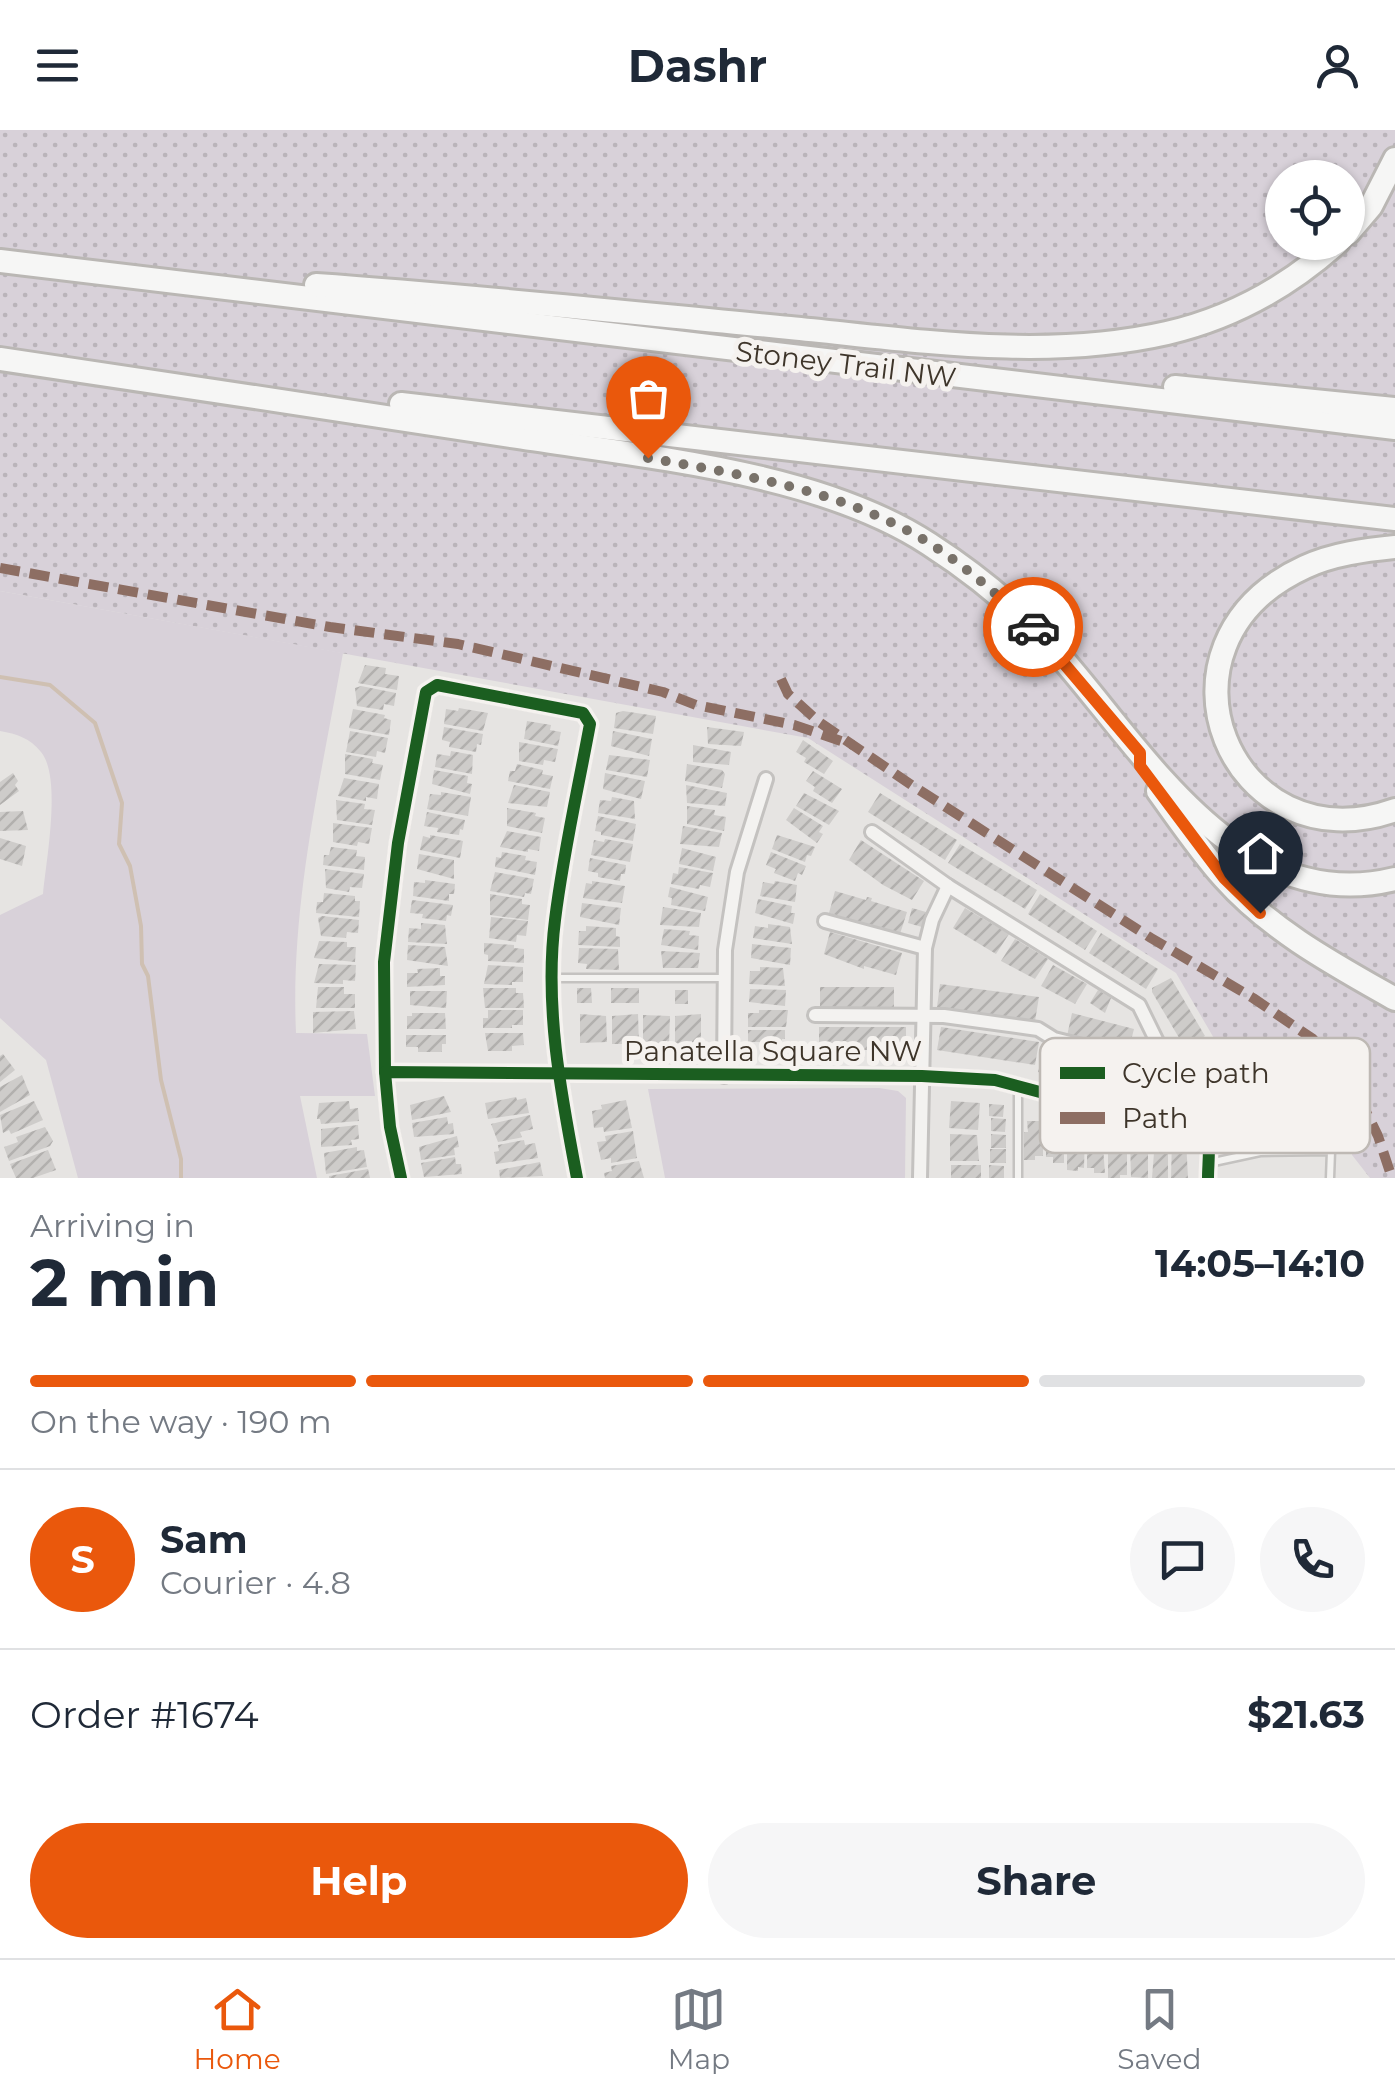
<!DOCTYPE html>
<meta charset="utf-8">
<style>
:root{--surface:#fff;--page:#f6f6f7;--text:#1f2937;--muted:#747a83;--line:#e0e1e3;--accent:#ea580c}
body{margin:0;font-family:Montserrat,sans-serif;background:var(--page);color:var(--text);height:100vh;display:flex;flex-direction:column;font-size:38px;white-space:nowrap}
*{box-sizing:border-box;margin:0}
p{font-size:32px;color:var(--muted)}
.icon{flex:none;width:55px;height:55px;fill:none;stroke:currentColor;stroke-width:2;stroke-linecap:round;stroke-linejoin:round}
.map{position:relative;height:1048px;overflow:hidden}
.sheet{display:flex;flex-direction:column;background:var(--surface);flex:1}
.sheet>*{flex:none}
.controls{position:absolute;left:1265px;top:30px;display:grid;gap:20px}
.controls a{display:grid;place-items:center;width:100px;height:100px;border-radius:50%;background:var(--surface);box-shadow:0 2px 8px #0004;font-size:50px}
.pin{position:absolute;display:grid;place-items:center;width:85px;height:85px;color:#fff;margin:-102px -42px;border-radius:50% 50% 50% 0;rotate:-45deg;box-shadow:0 0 10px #0007}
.pin .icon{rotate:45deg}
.courier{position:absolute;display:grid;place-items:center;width:100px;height:100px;margin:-50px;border:8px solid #ea580c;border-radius:50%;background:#fff;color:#222;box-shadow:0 2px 12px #0007}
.head em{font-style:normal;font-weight:700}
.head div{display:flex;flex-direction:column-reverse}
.head{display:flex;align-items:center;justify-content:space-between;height:170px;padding:0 30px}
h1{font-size:65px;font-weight:700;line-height:75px}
.bar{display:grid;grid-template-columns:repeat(4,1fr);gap:15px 10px;align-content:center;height:120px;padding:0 30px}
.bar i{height:12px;border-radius:8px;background:var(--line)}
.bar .selected{background:var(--accent)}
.bar p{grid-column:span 4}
.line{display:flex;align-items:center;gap:25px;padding:0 30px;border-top:2px solid var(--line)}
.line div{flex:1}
.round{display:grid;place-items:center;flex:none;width:105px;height:105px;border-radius:52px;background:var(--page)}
.button{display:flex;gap:20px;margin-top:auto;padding:20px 30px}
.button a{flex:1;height:115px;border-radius:60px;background:var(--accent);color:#fff;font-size:40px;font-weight:700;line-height:115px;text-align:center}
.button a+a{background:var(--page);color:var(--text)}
header{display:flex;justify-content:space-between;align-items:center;height:130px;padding:0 30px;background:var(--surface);font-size:45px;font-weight:700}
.menu{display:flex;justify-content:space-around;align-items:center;height:140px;border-top:2px solid var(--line);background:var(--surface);font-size:28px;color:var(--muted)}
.menu a{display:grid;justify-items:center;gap:5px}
.menu .selected{color:var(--accent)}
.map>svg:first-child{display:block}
</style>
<header><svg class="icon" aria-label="menu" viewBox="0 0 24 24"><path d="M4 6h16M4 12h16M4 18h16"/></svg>Dashr<svg class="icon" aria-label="person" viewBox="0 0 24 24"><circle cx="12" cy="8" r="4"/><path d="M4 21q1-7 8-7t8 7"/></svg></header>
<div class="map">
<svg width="1395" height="1048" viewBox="0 0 1395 1048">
<defs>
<pattern id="grass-dots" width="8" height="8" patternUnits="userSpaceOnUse" patternTransform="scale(2.5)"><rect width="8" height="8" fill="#d8d1d9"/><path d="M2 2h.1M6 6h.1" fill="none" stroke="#bab4ba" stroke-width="1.8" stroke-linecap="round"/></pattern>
<pattern id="building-hatch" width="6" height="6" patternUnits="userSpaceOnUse" patternTransform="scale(2.5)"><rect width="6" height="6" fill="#ceccca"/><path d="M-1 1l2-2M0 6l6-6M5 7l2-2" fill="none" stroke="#b2b0ae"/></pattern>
</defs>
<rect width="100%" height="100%" fill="#e6e4e2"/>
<!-- grass -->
<path fill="url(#grass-dots)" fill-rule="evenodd" d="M0,0h1395v1048h-25l-18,-23v-37l-125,1 -13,-19 1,-60 -39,-67 -368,-235 -808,-147zM1282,48h66v64h-66z"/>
<!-- park -->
<g fill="#d8d1d9">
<path d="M0,461l343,62c-22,126 -53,251 -47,380l71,1 8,62h-75l17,82h-239l-32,-118 -46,-42v-103l43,-21c3,-33 19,-117 -2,-142 -11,-14 -24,-18 -41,-21z"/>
<polygon points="879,958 898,961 906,968 905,1048 665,1048 648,959"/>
</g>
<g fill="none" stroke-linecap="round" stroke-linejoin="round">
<!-- stream -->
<polyline stroke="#cfc0b2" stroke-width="4" points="0,547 50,555 95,593 122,673 119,714 130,736 141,796 142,834 148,846 161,950 181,1029 181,1048"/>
</g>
<!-- building -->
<g fill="url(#building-hatch)">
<polygon points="365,535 386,538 385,544 399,546 397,560 358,553"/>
<polygon points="361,556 396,563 394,576 384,574 383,580 357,576 355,558"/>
<polygon points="459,578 488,583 483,601 444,594 446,579 458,581"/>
<polygon points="353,579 385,585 384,588 391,590 389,605 349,598"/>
<polygon points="623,581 656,586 653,604 614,598 616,583"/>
<polygon points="527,591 551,595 550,600 561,602 558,616 524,609"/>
<polygon points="444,597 483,604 481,615 477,614 476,622 449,617 450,612 442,610"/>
<polygon points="707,597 744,602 741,616 708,614"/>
<polygon points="350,601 388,608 385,623 377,621 376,627 346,622"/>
<polygon points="613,601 652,609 649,626 611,616"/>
<polygon points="803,610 833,631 824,644 804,632 806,628 796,622"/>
<polygon points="519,612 558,619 555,632 544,630 543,635 519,631"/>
<polygon points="693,615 731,622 729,635 693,632"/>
<polygon points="451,621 473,625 472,644 435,637 437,624 450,626"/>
<polygon points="345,624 373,629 372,633 383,635 380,650 345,644"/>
<polygon points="609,625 650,630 647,647 606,640"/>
<polygon points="517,634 543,640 542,644 553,646 550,659 508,651 510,641 515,641"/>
<polygon points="687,634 722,640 725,644 722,658 685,651"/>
<polygon points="434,640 468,646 467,653 472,654 470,664 432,654"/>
<polygon points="813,641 842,659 832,673 813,661 815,657 806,651"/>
<polygon points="13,643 18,651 15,655 19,661 0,675 0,652"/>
<polygon points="605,643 645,651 641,669 603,659"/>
<polygon points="344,648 379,654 377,669 366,667 366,671 338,666"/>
<polygon points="514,655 550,662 547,677 508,673"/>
<polygon points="686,655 727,663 725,676 687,673"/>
<polygon points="441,662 471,667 468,686 427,679 430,664 441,665"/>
<polygon points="804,663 839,681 829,695 796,676"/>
<polygon points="880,663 957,710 945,730 868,682"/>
<polygon points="612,667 634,671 635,689 598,683 600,670 611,671"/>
<polygon points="336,670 365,674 364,679 375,680 372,695 337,690"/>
<polygon points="687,676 715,680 714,685 726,687 724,701 687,694"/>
<polygon points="507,678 536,683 535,686 545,688 542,703 507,696"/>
<polygon points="794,678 823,696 819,702 823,704 817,713 786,690"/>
<polygon points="23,681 28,700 0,701 0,682"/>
<polygon points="427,682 465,690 463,700 460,699 459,705 437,702 438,698 424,696"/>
<polygon points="598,686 636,694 633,711 601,705 601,702 595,701"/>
<polygon points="333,693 372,698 369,714 358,712 357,716 333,712"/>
<polygon points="683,696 722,703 719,717 680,714"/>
<polygon points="507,701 541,707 539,721 528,719 528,722 500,717"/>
<polygon points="430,705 463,711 460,728 420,720 423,706 430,708"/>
<polygon points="777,705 815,717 811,726 807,725 805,732 772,719"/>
<polygon points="0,708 26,716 22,736 0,729"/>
<polygon points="605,709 633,714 630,732 591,725 594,710 604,712"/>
<polygon points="861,710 924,751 912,770 883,755 849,730"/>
<polygon points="960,714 1037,760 1025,779 948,733"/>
<polygon points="331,717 357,720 356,726 365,727 364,740 323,735 324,725 329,725"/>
<polygon points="682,718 716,727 713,741 679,734"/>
<polygon points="502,722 526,726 525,730 537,732 535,745 495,737 496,727 501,728"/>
<polygon points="771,722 806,736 802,745 798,743 795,751 774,743 776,739 766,735"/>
<polygon points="419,724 454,730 454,749 417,739"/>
<polygon points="590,728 626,735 625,744 621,744 620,751 598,747 598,743 588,741"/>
<polygon points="679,737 713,743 710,757 700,755 699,759 671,754 673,743 678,744"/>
<polygon points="325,739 364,744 362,758 350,757 349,762 326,758"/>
<polygon points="495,742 534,749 531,764 525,763 524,767 490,761"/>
<polygon points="425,750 455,754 454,764 449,764 449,771 413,766 414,752 425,753"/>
<polygon points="592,751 625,756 622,773 583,768 586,753 592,754"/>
<polygon points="775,751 797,755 795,772 760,766 763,752 774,754"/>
<polygon points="670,757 708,767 705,781 671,775 672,768 668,767"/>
<polygon points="835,761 866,770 867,767 872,768 871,771 907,782 900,804 829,783"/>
<polygon points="324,763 355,766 355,771 360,771 359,787 316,783 317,772 323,772"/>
<polygon points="490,764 522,769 522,774 530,775 528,790 490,785"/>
<polygon points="1040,764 1097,801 1085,820 1028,784"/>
<polygon points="758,769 792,776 791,783 795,783 793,794 755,783"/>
<polygon points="412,770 453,775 451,786 447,785 446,791 422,788 423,784 410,783"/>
<polygon points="582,773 621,778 619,795 580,787"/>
<polygon points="663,777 701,783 699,797 660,795"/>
<polygon points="912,778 926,782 922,797 908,793"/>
<polygon points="965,778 1009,804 996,824 953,798"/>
<polygon points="322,786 359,790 358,803 347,802 346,808 321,806 318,788"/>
<polygon points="491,787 528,791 526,806 517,805 516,812 489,808"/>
<polygon points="421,793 445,795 447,814 408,812 409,798 421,799"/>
<polygon points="768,794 790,797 792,814 753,808 755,796 768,798"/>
<polygon points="586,796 616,798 616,806 620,807 620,817 578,815 579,801 586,801"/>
<polygon points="664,799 690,801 689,805 699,806 698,820 661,815"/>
<polygon points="830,802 902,823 896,845 864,836 864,839 824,824"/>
<polygon points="1101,803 1158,839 1146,859 1089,823"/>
<polygon points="1015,809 1048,829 1035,849 1001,831"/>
<polygon points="319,811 347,812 347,817 356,817 355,832 314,828"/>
<polygon points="484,813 514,815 514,818 524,819 524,833 488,831 488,825 484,824"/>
<polygon points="752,814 791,818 790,835 751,828"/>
<polygon points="408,815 445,817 448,836 407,830"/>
<polygon points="579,818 618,819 619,840 586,839 587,834 578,833"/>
<polygon points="661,821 700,823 698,838 663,838"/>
<polygon points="319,834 356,835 355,851 343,850 343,854 314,853"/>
<polygon points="488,835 523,837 523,852 512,852 512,855 484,854"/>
<polygon points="1053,835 1087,854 1075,874 1041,856"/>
<polygon points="760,837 783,838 785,856 749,854 750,841 760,841"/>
<polygon points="440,838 440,846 445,846 445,855 407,857 407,843 418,843 417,839"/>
<polygon points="1171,848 1205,906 1185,918 1152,862 1152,858"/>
<polygon points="940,854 1039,867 1035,891 937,877"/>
<polygon points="318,857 344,857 344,864 355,864 355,878 316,878"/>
<rect x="820" y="857" width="74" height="23"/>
<polygon points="483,858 516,858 516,863 523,863 524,878 485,878"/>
<polygon points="577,858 591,858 592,873 577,873"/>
<rect x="611" y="858" width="28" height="15"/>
<polygon points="750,859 786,860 785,876 749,872"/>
<rect x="675" y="860" width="13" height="14"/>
<polygon points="1098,860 1111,868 1105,883 1090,873"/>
<polygon points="410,861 447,861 446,878 410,875"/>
<polygon points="488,880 523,880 523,895 512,895 512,898 483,898 483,888 488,888"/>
<polygon points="759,880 788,880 786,897 748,897 748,883 759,883"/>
<polygon points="354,881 356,899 313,903 313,882"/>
<polygon points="412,883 445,883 446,899 407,899 407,886 412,886"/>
<polygon points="1072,883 1134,899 1128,922 1067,906"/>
<polygon points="580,884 606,886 607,912 580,913"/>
<polygon points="638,884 639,914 612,914 612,886"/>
<polygon points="701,884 701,914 692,914 692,911 675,914 675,886"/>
<polygon points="643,885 670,886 669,914 643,914"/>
<rect x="819" y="897" width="87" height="23"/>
<polygon points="941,897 1039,912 1035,935 937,920"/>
<polygon points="748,900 785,900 785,909 782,909 782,916 762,916 762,912 748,912"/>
<polygon points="485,903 523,903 524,915 512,916 512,921 488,921"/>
<polygon points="406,905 446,905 446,914 442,914 442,922 418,922 418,917 406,917"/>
<polygon points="1044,919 1128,940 1123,963 1038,942"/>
<polygon points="3,924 15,940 0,952 0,926"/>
<polygon points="22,945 30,965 0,982 0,957"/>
<polygon points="444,966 451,982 412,990 410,975"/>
<polygon points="516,967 517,970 526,968 529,983 488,989 485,973"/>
<polygon points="626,970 632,998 604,1002 603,997 594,998 592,981 602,979 601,975"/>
<polygon points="34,971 43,990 11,1004 9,1000 3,1003 0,985"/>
<polygon points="349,971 350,979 358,978 359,991 321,994 320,989 317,989 319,973"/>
<polygon points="951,971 980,973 978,1000 949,998"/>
<polygon points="989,974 1004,975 1003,987 989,986"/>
<polygon points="530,985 533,999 520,1002 522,1007 519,1008 498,1012 491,994"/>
<polygon points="447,987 448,994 453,993 454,1004 414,1007 412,993"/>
<polygon points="991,988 1006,989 1005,1002 991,1001"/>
<polygon points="1027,991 1043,991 1043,1026 1035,1026 1035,1030 1024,1030 1024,1002 1028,1002"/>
<polygon points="1046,992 1060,992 1060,1003 1064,1003 1064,1033 1053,1033 1053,1027 1046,1027"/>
<polygon points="358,995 359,1009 351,1010 352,1015 321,1017 321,999"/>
<polygon points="45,997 53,1011 50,1016 9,1031 4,1017 18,1012 16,1007"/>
<polygon points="633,1001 637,1028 611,1033 611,1028 601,1030 597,1012 606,1011 605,1006"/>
<polygon points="1071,1002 1085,1002 1084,1038 1078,1037 1078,1041 1067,1040 1067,1013 1070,1013"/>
<polygon points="950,1004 977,1005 979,1031 950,1031"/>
<polygon points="991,1004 1006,1005 1006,1018 991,1018"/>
<polygon points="1087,1004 1102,1004 1105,1043 1094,1043 1094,1038 1087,1038"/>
<polygon points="457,1006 459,1017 454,1018 455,1025 421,1030 419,1017"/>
<polygon points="1113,1008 1127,1008 1127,1045 1120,1045 1120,1048 1108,1048 1108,1016 1113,1016"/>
<polygon points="1130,1008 1145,1008 1148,1011 1148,1048 1131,1047"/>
<polygon points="524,1010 525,1015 535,1013 538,1028 496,1034 494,1022 499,1021 498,1015"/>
<polygon points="1155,1010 1168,1010 1168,1048 1152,1048"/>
<polygon points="1172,1010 1186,1010 1188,1048 1171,1048"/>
<polygon points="357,1017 357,1021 364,1020 367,1037 326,1044 324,1023"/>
<rect x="990" y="1019" width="16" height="14"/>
<polygon points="48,1020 56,1040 33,1048 16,1048 10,1034"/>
<polygon points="455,1027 456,1034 461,1034 462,1044 424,1047 421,1033"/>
<polygon points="639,1031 644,1048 605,1048 604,1043 612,1041 611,1036"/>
<polygon points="540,1032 543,1046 500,1048 499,1040"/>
<rect x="951" y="1035" width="30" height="13"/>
<polygon points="989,1035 1004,1036 1004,1048 989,1048"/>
<polygon points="368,1039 370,1048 329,1048 329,1046"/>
</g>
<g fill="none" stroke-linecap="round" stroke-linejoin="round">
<!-- lane casing -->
<g stroke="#c4c2c0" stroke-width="11">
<g id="lane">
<polyline points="553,848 723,848"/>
<polyline points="1018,957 1018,1048"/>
<polyline points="1209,1033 1260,1022 1331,1021 1330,1048"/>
</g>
</g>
<!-- street casing -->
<g stroke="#c4c2c0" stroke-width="18">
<g id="street">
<polyline points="872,702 948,756 1139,875 1164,926 1193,936 1199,959 1200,987"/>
<polyline points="825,791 925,818"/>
<polyline points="815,885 944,886 1038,899 1054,909 1127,927 1164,926"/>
<path d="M385,942l-1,-110 14,-119 28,-151 11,-7 146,28 7,11c-12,65 -27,130 -35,196 -11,86 6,174 22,258"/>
<polyline points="724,946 725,820 737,742 766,649"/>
<path d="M401,1048l-11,-51 -5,-55 537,4 73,4 86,23 119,14c13,13 8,42 8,61"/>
<polyline points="920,1048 925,818 932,790 948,756"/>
</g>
</g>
<!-- highway casing -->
<g stroke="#bab7b4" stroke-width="28">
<g id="highway">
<polyline points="1348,103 1371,76 1395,29"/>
<polyline points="0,131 1395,298"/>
<path d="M316,155c158,11 316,28 474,43 124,12 254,33 377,5 65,-15 121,-46 171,-91"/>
<path d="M0,229c172,26 345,51 517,78 129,20 302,35 412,107 48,31 93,68 130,111 87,99 180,262 336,224"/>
<polyline points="1175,257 1395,279"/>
<polyline points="401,274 1395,389"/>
<path d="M1395,417c-30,3 -62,7 -90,20 -168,77 -74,301 90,243"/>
<path d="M1158,661c21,29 42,60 66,87 46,52 111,87 171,121"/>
</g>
</g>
<!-- lane -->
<use href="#lane" stroke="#f3f2f0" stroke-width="6"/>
<!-- street -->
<use href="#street" stroke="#f3f2f0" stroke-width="12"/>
<!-- highway -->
<use href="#highway" stroke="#f6f6f5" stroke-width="22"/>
<!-- quiet -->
<g stroke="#8d6e63" stroke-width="10" stroke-dasharray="20 10" stroke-linecap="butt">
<polyline points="0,438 330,497 458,514 663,562 696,575 794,595 853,615"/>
<polyline points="781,549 788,564 819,592 913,656 1151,808 1253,868 1313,909 1352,953 1378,1006 1392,1048"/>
</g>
<!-- cycleway casing -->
<g stroke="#f5f2ef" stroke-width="19">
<g id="cycleway">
<path d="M385,942l-1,-110 14,-119 28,-151 11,-7 146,28 7,11c-12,65 -27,130 -35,196 -11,86 6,174 22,258"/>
<path d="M401,1048l-11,-51 -5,-55 537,4 73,4 86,23 119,14c13,13 8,42 8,61"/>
</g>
</g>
<!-- cycleway -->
<use href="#cycleway" stroke="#1b5e20" stroke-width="12"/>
</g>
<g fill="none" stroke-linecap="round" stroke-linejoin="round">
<!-- done -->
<path stroke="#79726a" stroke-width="10" stroke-dasharray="0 18" d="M648,328c96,17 193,32 278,83 39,24 73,56 107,86"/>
<!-- route -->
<polyline stroke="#ea580c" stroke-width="12" points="1033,497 1140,623 1140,636 1224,748 1260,783"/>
</g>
<g text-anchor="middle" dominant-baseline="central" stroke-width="10" stroke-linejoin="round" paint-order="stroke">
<!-- street labels -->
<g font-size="28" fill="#3e352a" stroke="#f5f2ef">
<text transform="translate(846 234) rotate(7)">Stoney Trail NW</text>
<text x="773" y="921">Panatella Square NW</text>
</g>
</g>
<!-- legend -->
<rect x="1040" y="908" width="330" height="115" rx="15" fill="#f5f2ef" stroke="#beb9b4" stroke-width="2.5"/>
<rect x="1060" y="937" width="45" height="12" fill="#1b5e20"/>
<rect x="1060" y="982" width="45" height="12" fill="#8d6e63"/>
<g font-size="28" fill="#3e352a">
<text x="1122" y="953">Cycle path</text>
<text x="1122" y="998">Path</text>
</g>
</svg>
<div class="controls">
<a><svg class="icon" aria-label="locate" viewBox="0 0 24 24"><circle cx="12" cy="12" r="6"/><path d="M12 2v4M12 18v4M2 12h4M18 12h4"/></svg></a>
</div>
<div class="pin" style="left:648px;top:328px;background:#ea580c"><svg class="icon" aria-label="bag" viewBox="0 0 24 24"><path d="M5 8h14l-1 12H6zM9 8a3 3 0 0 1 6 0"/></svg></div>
<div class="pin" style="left:1260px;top:783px;background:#1f2937"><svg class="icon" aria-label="home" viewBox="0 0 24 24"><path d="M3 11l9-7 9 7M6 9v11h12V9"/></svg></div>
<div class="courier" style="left:1033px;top:497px"><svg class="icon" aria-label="car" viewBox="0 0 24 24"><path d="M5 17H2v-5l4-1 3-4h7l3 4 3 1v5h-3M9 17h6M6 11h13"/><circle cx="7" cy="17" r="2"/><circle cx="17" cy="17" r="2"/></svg></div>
</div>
<section class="sheet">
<div class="head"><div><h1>2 min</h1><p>Arriving in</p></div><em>14:05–14:10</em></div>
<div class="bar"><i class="selected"></i><i class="selected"></i><i class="selected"></i><i></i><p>On the way · 190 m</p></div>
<div class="line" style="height:180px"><b class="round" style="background:var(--accent);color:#fff">S</b><div><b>Sam</b><p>Courier · 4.8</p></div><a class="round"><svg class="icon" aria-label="chat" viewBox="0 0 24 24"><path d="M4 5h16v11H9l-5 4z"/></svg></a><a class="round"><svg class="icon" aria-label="phone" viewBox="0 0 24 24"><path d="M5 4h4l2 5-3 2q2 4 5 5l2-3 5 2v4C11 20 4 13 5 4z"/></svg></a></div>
<div class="line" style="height:130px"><div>Order #1674</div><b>$21.63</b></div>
<div class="button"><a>Help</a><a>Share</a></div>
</section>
<nav class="menu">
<a class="selected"><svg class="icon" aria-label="home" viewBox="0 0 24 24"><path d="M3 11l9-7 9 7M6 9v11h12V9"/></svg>Home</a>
<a><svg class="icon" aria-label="map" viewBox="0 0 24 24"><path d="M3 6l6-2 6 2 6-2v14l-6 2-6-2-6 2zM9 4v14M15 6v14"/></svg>Map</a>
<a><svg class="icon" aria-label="saved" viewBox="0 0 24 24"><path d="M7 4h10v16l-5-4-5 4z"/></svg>Saved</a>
</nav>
